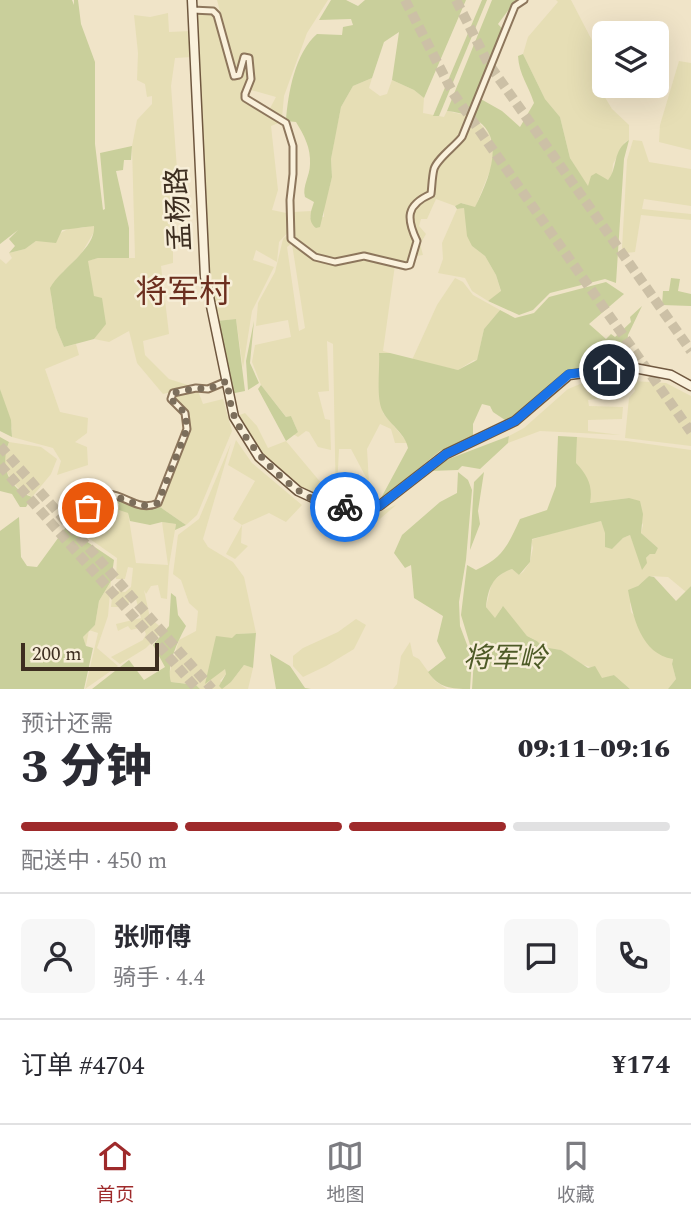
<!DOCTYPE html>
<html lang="zh">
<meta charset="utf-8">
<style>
:root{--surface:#fff;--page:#f7f7f7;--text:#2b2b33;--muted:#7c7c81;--line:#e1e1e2;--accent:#9e2a2b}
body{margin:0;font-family:Spectral,"Noto Sans SC",serif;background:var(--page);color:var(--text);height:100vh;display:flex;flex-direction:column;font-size:26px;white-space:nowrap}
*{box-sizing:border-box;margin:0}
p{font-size:23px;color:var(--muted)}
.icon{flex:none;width:38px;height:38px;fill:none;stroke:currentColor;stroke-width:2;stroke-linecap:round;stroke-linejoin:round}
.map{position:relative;height:689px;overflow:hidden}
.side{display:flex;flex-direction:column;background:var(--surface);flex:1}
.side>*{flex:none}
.buttons{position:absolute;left:592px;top:21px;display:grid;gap:14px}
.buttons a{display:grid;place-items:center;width:77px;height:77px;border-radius:10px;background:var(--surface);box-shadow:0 7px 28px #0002;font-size:35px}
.scale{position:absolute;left:21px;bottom:18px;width:138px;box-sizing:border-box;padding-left:7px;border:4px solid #3d2e20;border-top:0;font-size:19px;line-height:24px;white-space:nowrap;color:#3d2e20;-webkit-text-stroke:5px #f7eed8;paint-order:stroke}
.pin{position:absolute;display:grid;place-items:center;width:60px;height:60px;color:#fff;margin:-30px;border:4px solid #fff;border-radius:50%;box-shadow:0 2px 7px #0007}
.courier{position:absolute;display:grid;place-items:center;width:70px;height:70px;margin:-35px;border:5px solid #1a73e8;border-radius:50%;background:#fff;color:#222;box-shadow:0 2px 9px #0007}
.headline em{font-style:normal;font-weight:800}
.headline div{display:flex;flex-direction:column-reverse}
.headline{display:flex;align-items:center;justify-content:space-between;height:119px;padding:0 21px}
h1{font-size:46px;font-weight:800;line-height:52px}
.bar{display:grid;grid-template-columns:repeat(4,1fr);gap:10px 7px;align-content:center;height:84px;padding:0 21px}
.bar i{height:9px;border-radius:5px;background:var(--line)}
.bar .on{background:var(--accent)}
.bar p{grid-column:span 4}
.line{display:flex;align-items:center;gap:18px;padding:0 21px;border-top:2px solid var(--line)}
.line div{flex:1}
.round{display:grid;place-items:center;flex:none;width:74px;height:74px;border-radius:10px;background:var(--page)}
.dock{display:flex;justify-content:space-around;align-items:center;height:98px;border-top:2px solid var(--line);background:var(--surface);font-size:19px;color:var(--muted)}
.dock a{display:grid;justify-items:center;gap:4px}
.dock .on{color:var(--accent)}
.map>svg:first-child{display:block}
</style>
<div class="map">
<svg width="691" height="689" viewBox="0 0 691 689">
<rect width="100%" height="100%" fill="#f0e4c8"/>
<!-- farmland -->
<g fill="#e6deb5">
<polygon points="217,0 328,0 307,33 284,96 282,118 268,112 276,97 251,90 254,78 249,54 244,56 237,75"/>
<polygon points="556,0 571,0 598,52 603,94 612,109 629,125 629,140 625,142 613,164 612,176 608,180 602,179 591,182 588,187 570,158 560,117 545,99 523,54 528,37 558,2"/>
<polygon points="168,13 169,32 191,31 192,57 175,58 171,86 177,170 173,188 173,263 161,266 169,334 143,341 145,355 169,379 194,387 163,394 137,363 129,331 109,342 94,339 100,331 87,261 98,258 135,258 132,146 137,120 152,104 152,96 147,97 145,84 137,80 138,53 134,15 150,17"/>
<polygon points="195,13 209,13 215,15 233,79 240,79 248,60 250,78 245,101 281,122 271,126 278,190 272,210 291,214 292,228 279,242 277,262 256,250 253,260 274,267 252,311 243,368 236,319 216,321 206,272"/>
<polygon points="679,61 691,63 691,150 659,142 660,125"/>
<polygon points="372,78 369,88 380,96 387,94 392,80 414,90 424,98 423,113 444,117 447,111 474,117 489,134 493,147 493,163 475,208 462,203 455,206 436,199 427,219 421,219 419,226 426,234 420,244 423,255 416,256 410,267 361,255 334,262 317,258 294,242 293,212 311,211 310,218 324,217 324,207 332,177 331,159 335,136 341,107 353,86"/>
<polygon points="633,140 642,141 649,162 691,169 691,206 644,199 642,209 691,214 691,220 641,215 635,252 626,253 622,248 627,160"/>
<polygon points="464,208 472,246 485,256 496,275 501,292 488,301 472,291 465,278 438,273 443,259 442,243 457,209"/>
<polygon points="94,225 94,232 81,254 59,276 51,296 56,328 64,347 76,344 79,355 45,369 60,412 88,418 87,433 75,442 87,447 88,465 57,475 61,461 53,448 12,437 12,428 0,389 0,259 6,264 12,258 9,253 25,249 36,241 45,241 70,228 82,228"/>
<polygon points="291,231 292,243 287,247 299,331 305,328 292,244 318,262 336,264 361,259 395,265 383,351 390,353 379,354 381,379 379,388 383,413 408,443 395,443 391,429 380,424 367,449 369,483 351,449 339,449 336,508 333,344 327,341 329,391 318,392 325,419 330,420 331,450 318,447 309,432 306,431 298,437 293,434 298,432 291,416 287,418 261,385 252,362 255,345 291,337 288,320 256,326 258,303 275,272 283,239"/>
<polygon points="455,278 463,282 473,295 500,310 484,329 477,361 474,360 458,370 412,360 437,305"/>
<polygon points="590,380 624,380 624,396 588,400 589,406 623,407 622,419 588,420 588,431 621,435 540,431 508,443 509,436 524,428 568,389"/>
<polygon points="633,381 666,383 691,396 691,446 625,438 629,398 635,391"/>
<polygon points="191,391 198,391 203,404 223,399 232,431 197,515 186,525 160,507 189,432 186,411 172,396"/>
<polygon points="245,413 257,426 268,448 286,441 332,496 332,507 321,504 276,472 249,442 237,416"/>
<polygon points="577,437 627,441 691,450 691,586 686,592 668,577 649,576 638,586 630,604 631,612 673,659 672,664 676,679 668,689 630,689 614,675 602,679 593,668 581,664 561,650 542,647 537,641 527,636 502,607 495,619 486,607 492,582 504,572 512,569 519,575 523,572 530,562 533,548 531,540 549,534 601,521 612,549 623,538 630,535 641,564 650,554 655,553 658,548 641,533 643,525 629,498 589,503 576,463"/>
<polygon points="236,440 252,463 302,505 286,522 269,513 242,525 241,543 248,546 235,559 226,554 242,525 233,519 255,481 228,465"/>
<polygon points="9,442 41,447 57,459 51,474 32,497 17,487 4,468 4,458"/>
<polygon points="231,443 203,539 208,547 233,562 244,577 256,633 236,634 206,683 221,670 225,669 226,674 220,681 225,685 231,682 244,665 253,668 248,689 200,689 196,685 171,682 169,675 179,640 196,631 198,611 189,603 181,580 173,574 178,535 199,519"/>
<polygon points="110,497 128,513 136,563 168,565 162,522 176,524 169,566 167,599 161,598 158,585 151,586 146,594 144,590 150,618 164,630 146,648 120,664 111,657 143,640 146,634 143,627 131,630 128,626 118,631 116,624 141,618 136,599 130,599 129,603 121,607 111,607 113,590 125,592 131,587 133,568 128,567 125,579 116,579 117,558 77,530 75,520"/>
<polygon points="396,505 359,537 349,536 329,519 375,514"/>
<polygon points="111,581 108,616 97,648 118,666 85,689 98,633 89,630 86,646 83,637 95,625 99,601"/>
<polygon points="356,619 366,625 354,649 326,666 303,677 293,666 293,656 303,648 338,632"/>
<polygon points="410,642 413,656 419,659 435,681 447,689 393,689 397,684 401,656"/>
</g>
<!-- green -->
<g fill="#c9cf9b">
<path d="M0,0h72l2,5v-5h4l3,24 14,38v82l8,66 2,-1 -5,-56 32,-7 -1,14h-7l-1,10 -7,1 13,57v30h-31l-10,3 6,35 8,2 4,26 -12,15 -30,8 -8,-19 -6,-40c10,-19 46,-39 44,-62l-32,4 -6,13 -20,-2 -11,8 -16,4 6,-7 -6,-7 9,-9 -18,14z"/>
<path d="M331,0h15l12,6 7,-6h101l-42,98 -10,-8 -22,-10 7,-48 -15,10 -12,36 -19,8 -12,21 -10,52 1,18 -12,50 -4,1c-9,-7 -5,-17 -2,-26l-9,-5c-3,-11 5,-21 5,-33 1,-16 -6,-29 -14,-42l-10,-1c2,-28 9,-68 31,-87l25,1 1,-8 10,-2 -2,-6 -32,1z"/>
<polygon points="482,0 487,0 439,116 433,116"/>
<path d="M492,0h24l-18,24 9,10 -28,64 23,13 18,16 14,-24c-5,-17 -15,-28 -16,-47l5,-2 22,45 15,18 10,41 18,28 3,-10 5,-3 12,7c10,-11 4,-30 21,-40l-5,19 -8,124 -11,-4 -55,14 -17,17 -14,5 -31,-14 13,-10 -5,-16 -11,-19 -13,-10 -5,-10 -3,-28 -7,1 -2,-3 6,-3 14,4c21,-41 35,-89 -28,-96z"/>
<polygon points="671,278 680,279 678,291 691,294 691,306 662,305 663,291 669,291"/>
<path d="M606,282l18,12 -35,30 17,15 5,-5 4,3 16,-15 -1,-5 12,-11 -14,29 -3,32 -30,-1 -20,6 -67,50 -15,-10 -3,-6 -8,-2 -9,20v13l-33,14 -60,49 28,-52c-3,-16 -20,-24 -26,-38 -6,-14 -2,-41 -3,-57h11l68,17 19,-10 7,-31 16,-19 15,8 19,-5 15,-16z"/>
<polygon points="236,319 245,391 230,394 216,321"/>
<polygon points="254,321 250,363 259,383 248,390 246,361"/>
<polygon points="261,385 286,417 291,416 298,432 286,441 258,389"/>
<polygon points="0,389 11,420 12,437 0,431"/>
<polygon points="509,436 508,443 480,469 462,466 458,470 430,471 446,460"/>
<path d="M558,436l19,1 -1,26c12,13 17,23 14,40l39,-5 11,3 3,13 -2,19 17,15 -3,6h-5l-4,4 1,5 -5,7 -12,-35 -7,3 -11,11 -7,-2v-14l-4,-12 -69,18 -2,23 -11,13 -7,-6c-19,6 -24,19 -26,38l9,11 8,-12 24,30 10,5 6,6 18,3 27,18 7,-2 7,12 12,-3 16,14h-158l2,-31 -13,-43 6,-50 9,5c27,-12 32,-25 44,-51l27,-9 9,-24z"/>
<path d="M0,437l9,5c-9,22 -2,46 23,55l-6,10h-6l-8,-13 -12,-3z"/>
<path d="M458,472l10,8 4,10 -6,70 -7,42 1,24 12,32 -2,31c-19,0 -31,-1 -42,-17l18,-14 -9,-17 6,-25 -29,-18 -3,-33 -6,3 -11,-15 8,-18 38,-33 17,-9z"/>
<polygon points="484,472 478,511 480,524 470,550 474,482"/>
<polygon points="110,497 142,509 160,507 186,525 175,530 176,524 162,522 150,525 130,521 128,513 119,510 119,504"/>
<polygon points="19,517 21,557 27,566 37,567 69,523 77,535 114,560 111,581 99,601 95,625 83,637 86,646 93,648 84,689 0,689 0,531"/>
<path d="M649,576l5,1 22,24 15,-15v103h-23l8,-10 -4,-15 1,-5c-32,-5 -40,-42 -45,-69l10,-4z"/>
<path d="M171,593l5,4 2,18 8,11c-8,15 -20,39 -15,56l25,3 4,4h-108l37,-29 15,20 21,-13 -12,-22 16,-19z"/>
<polygon points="256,633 253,668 244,665 231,682 222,689 219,686 226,674 225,669 205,684 216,636 232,638 236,634"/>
<polygon points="270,654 290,666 305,688 311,689 276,689"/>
</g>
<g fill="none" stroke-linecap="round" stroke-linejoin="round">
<!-- highway-tunnel -->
<g stroke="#ccc0a6" stroke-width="10" stroke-dasharray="10 5" stroke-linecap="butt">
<polyline points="405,0 453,93 691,432"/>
<polyline points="456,0 488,63 691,351"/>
<polyline points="0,446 212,689"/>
<polyline points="0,465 197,689"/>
</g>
<!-- street casing -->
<g stroke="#8d765c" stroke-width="9">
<g id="street">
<path d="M192,10l21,1 4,4 17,61 5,-1 5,-18 5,1 2,21 -6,15v4l41,25 7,23v28l-3,26 1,39 24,18 20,5 29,-6 42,10 4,-1 7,-24c-11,-23 -11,-36 14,-47 1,-8 1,-17 3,-25 3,-10 20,-22 28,-32l53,-131 9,-6"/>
<path d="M66,521l43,-27c18,2 30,18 49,9l29,-74 -2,-16 -14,-14 2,-6 23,-5 12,1 19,-8"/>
</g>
</g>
<!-- secondary casing -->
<g stroke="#6f573f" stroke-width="11">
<polyline id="secondary" points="192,0 205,277 234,417 259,457 298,491 335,508 379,506 446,454 515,421 569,375 629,367 671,375 691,386"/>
</g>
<!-- street -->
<use href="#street" stroke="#faf1dc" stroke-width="5"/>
<!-- secondary -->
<use href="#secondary" stroke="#faf1dc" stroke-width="8"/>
</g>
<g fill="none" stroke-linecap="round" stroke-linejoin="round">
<!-- done -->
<path stroke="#7c6e5b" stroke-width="7" stroke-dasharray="0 12.6" d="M88,508l21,-14 33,12 16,-3 29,-74 -2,-16 -14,-14 2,-6 23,-5 12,1 19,-8c2,11 3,26 8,37 15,34 70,92 110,89"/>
<!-- route -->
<polyline stroke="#1a73e8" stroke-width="9" points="345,507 379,506 446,454 515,421 569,374 609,370"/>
</g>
<g text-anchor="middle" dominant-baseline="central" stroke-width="5" stroke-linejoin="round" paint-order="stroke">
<!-- street labels -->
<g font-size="28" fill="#3d2e20" stroke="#f7eed8">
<text transform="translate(179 209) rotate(-93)">孟杨路</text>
</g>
<!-- park labels -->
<g font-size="28" font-style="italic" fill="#4d5a26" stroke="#f7eed8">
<text x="505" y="658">将军岭</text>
</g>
<!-- quarter labels -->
<g font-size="32" fill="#6b2e1e" stroke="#f7eed8">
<text x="183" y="292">将军村</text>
</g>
</g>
</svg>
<div class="buttons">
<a><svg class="icon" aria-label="layers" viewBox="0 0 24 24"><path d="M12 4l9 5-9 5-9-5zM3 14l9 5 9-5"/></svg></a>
</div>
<div class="scale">200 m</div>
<div class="pin" style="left:88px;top:508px;background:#ea580c"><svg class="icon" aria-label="bag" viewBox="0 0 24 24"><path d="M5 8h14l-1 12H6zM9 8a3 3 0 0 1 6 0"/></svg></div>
<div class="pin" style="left:609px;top:370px;background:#1f2937"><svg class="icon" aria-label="home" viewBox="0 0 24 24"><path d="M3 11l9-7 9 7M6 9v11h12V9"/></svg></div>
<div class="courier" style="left:345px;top:507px"><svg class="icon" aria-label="bike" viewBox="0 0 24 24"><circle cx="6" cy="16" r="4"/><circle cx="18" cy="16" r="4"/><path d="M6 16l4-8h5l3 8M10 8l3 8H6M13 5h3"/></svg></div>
</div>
<section class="side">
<div class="headline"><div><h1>3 分钟</h1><p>预计还需</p></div><em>09:11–09:16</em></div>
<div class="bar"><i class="on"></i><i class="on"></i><i class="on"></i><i></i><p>配送中 · 450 m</p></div>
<div class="line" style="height:126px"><a class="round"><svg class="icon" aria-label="person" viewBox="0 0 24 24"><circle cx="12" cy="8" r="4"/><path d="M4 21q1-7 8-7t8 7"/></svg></a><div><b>张师傅</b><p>骑手 · 4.4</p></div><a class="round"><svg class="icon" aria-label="chat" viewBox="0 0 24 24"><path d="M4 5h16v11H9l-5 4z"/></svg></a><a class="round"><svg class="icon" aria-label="phone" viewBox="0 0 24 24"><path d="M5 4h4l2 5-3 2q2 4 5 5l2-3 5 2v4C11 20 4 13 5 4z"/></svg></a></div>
<div class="line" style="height:91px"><div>订单 #4704</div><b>¥174</b></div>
</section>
<nav class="dock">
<a class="on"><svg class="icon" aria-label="home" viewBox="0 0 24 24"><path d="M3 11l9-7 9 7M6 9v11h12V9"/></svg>首页</a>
<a><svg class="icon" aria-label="map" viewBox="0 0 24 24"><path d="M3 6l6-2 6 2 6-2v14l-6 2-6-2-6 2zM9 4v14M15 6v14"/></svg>地图</a>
<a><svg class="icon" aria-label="saved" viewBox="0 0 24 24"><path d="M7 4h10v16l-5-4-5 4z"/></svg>收藏</a>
</nav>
